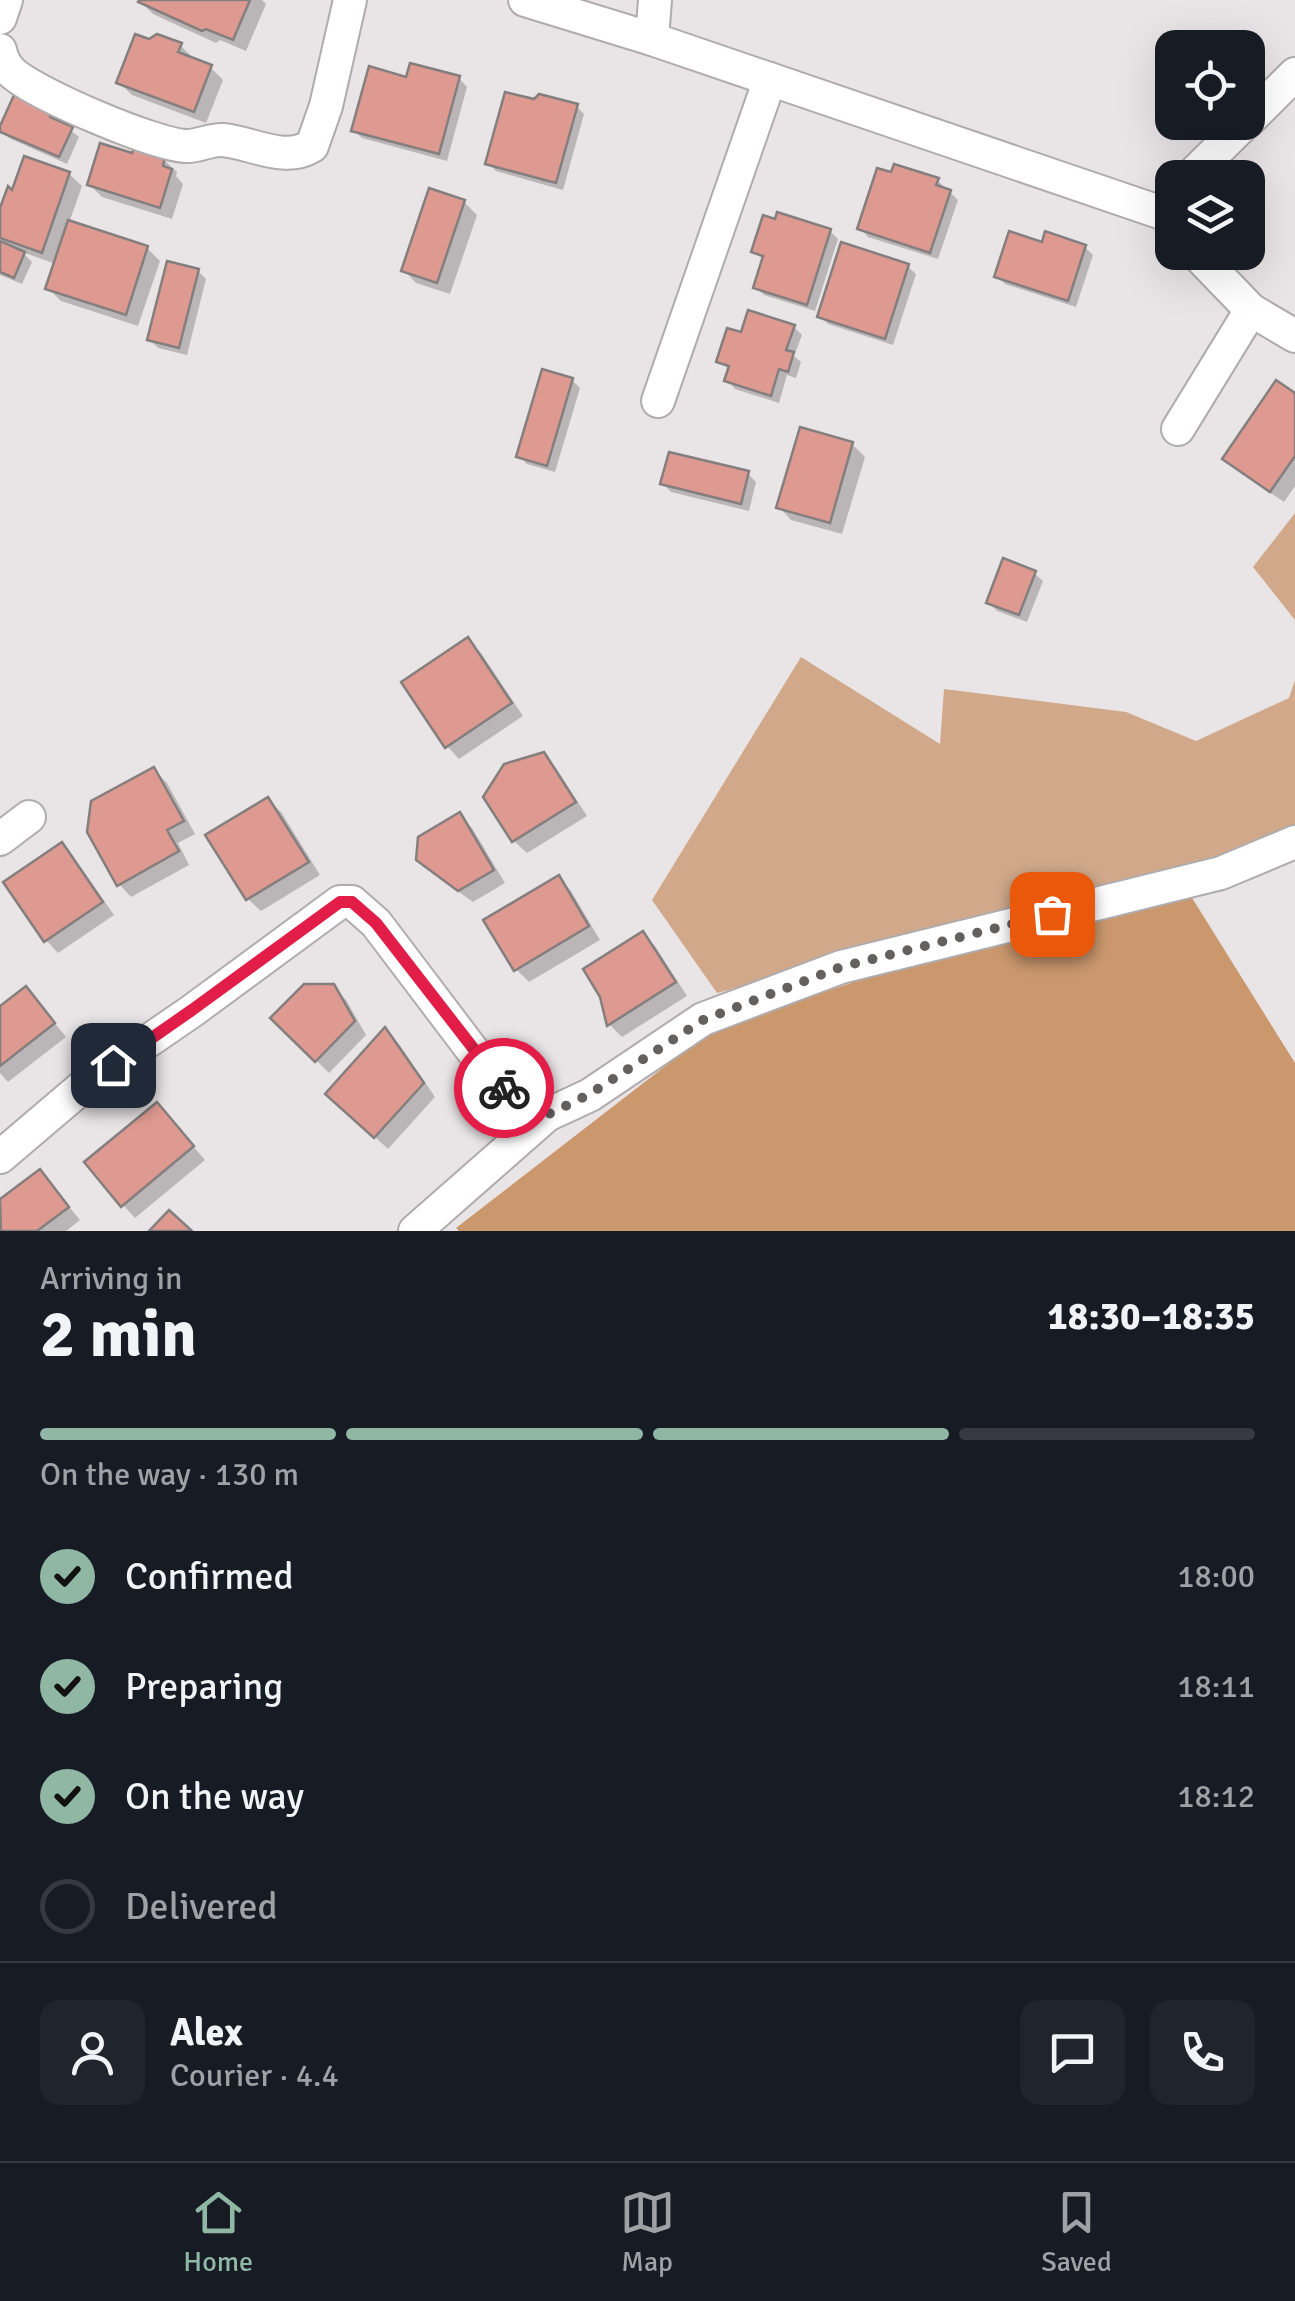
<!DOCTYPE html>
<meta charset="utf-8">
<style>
:root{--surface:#171b24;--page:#20242c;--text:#f1f3f6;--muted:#9ea1a6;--line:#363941;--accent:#8fb7a4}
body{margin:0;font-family:Signika,sans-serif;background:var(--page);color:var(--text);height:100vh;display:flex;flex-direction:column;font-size:38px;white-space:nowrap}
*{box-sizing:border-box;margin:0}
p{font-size:32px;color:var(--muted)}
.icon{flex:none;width:55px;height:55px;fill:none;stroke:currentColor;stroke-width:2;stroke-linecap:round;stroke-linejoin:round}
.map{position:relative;height:1231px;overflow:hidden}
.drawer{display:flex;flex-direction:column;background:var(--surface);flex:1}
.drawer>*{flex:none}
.controls{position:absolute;left:1155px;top:30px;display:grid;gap:20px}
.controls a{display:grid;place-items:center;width:110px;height:110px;border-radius:20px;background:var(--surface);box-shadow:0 10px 40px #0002;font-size:50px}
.pin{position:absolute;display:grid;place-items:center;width:85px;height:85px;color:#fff;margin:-42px;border-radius:20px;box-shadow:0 5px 15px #0006}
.courier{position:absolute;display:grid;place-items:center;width:100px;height:100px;margin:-50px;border:8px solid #e11d48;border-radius:50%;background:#fff;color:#222;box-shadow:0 2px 12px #0007}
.headline em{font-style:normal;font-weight:800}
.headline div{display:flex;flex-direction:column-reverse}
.headline{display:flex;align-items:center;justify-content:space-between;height:170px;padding:0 40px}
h1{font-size:65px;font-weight:800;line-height:75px}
.bar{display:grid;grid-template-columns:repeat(4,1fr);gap:15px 10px;align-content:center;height:120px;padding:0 40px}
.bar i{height:12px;border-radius:8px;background:var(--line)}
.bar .selected{background:var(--accent)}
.bar p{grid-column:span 4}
.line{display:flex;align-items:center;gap:25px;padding:0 40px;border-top:2px solid var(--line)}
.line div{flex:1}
.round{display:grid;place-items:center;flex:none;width:105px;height:105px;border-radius:20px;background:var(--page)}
ol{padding:0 40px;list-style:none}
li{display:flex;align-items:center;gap:30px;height:110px}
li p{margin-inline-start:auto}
li .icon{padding:10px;border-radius:50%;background:var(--accent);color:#111;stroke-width:4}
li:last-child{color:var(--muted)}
li i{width:55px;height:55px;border:5px solid var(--line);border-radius:50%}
.dock{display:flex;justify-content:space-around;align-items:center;height:140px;border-top:2px solid var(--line);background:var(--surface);font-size:28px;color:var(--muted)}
.dock a{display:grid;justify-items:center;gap:5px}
.dock .selected{color:var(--accent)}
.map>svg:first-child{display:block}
</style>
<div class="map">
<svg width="1295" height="1231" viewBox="0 0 1295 1231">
<rect width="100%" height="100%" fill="#e9e4e5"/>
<!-- green -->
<g fill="#d1a98a">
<polygon points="1295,513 1295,620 1253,567"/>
<polygon points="801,657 940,744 944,689 1126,712 1196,741 1289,698 1295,680 1295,825 1223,859 717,993 652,900"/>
</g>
<!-- forest -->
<polygon fill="#cb986e" points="1189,893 1295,1063 1295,1231 459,1231 456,1228 717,1026 914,963"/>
<!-- shadow -->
<g fill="#0003">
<polygon points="139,0 262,0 266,4 246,51 220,40 216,43 153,14"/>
<polygon points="180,45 193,58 192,60 210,67 223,80 206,123 132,95 119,82"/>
<polygon points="459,78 467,87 447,161 362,138 354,130 408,80"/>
<polygon points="576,106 584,114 563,190 496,171 488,163"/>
<polygon points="49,113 79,137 67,164 9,138 1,130"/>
<polygon points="134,156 164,160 177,172 176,176 183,184 172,219 102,197 89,184"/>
<polygon points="69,174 82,186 69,223 147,248 160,261 138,326 61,301 48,288 56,264 22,252 32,262 22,284 0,275 0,244 10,248 0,238 0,216 13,195"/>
<polygon points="937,180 958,200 938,259 868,237 860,228"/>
<polygon points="464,202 477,215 450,294 416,283 404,270"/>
<polygon points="830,231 838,239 815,311 764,295 755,287 764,260 754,251"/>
<polygon points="1043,245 1085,247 1093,255 1076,307 1005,284 997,276"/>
<polygon points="907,266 916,274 893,345 828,324 820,316"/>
<polygon points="198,271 206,279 187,355 158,348 150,340"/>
<polygon points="794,327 802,335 794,356 801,362 796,378 787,375 779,403 735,389 727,380 730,370 718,361 743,335"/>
<polygon points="572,380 580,388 555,472 527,464 519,456"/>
<polygon points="1295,396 1295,486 1284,502 1238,471 1225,458"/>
<polygon points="852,444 865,457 842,534 791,520 779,507"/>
<polygon points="748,474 756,482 749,511 671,492 663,484"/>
<polygon points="1034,573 1043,581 1027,622 997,611 989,603"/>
<polygon points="468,640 481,653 523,716 459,759 447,746"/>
<polygon points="543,755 556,768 587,816 527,853 514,841 486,797"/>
<polygon points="154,770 167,783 195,834 178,843 189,865 131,897 119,884"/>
<polygon points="268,800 281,812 320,875 261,911 248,899 209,836"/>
<polygon points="459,815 472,828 505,883 473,902 432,873 419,859"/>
<polygon points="62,845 74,858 114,915 58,953 46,940"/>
<polygon points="558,878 571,891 600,940 529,982 516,969"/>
<polygon points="642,934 655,946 687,996 622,1037 610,1025 603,996"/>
<polygon points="333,986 346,1000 366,1035 329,1073 274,1018"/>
<polygon points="38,1002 66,1037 8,1082 0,1073 0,1009"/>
<polygon points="385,1031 398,1043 435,1097 388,1149 341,1106"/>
<polygon points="169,1118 205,1160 135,1218 123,1205"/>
<polygon points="40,1172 80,1220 66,1231 4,1231 0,1226 0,1202"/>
</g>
<!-- building -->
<g fill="#de9a90" stroke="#847f7e" stroke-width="2.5">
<polygon points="139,0 250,0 233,40 206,29 202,31 138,2"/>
<polygon points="135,34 149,39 157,34 182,43 178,52 212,65 194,112 116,83"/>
<polygon points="410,63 460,76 439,154 351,131 369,66 406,77"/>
<polygon points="505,92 534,99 539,94 578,104 556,183 485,164"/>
<polygon points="14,95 51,110 50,117 73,127 59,157 0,132 0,126"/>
<polygon points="100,143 132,153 134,148 165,157 163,166 172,169 160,208 87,185"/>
<polygon points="24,156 70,172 42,253 0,238 0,208 8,186 12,190"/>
<polygon points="894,164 939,178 936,185 951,190 930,253 857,229 877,168 891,172"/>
<polygon points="429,188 465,200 437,283 401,271"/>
<polygon points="777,212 831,229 807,305 753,288 763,256 751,252 763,215 775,219"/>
<polygon points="68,220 148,246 126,315 45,289"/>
<polygon points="1009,231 1042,242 1045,231 1086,245 1068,301 994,277"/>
<polygon points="0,241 25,252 14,278 0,272"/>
<polygon points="841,242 909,264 885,339 817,317"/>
<polygon points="167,261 199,269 179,348 147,340"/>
<polygon points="748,310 795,325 786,350 794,352 788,372 779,369 771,396 724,381 729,366 716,362 727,328 741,332"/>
<polygon points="542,369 573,378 547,466 516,457"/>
<polygon points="1276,380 1295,393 1295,456 1270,492 1222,459"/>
<polygon points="800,427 853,442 830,523 776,508"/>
<polygon points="669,452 749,471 741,504 660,484"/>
<polygon points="1003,558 1036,571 1019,615 986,603"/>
<polygon points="468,637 512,703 445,748 401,682"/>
<polygon points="544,752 576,802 512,842 483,797 504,764"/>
<polygon points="154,767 184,821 167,830 179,851 117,886 87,832 91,801"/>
<polygon points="268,797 309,862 246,900 205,835"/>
<polygon points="460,812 494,870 458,891 416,860 418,837"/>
<polygon points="62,842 103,902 44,942 3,882"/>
<polygon points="559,875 589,926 514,971 483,920"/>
<polygon points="643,931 676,982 607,1026 600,997 583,969"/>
<polygon points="304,984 334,984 355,1021 315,1062 270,1018"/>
<polygon points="26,986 55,1023 0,1066 0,1006"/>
<polygon points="385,1027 424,1083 374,1138 325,1094"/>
<polygon points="157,1102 194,1146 121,1207 84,1162"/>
<polygon points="40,1169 69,1207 37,1231 1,1231 0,1199"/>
<polygon points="169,1210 192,1231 149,1231"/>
</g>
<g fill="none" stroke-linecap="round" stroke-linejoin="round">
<!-- minor casing -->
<g stroke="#b0abac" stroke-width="36">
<g id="minor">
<polyline points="525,0 652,39"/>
<polyline points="655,0 652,39 1168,215 1172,222"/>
<polyline points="0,18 6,0"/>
<path d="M0,50c2,10 7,19 15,25 26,21 138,69 170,71 13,1 25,-7 38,-6 30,3 61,23 89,6l14,-40 24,-106"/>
<polyline points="1248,121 1295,74"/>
<polyline points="1189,178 1246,122"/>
<polyline points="1195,252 1251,310 1295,336"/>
<polyline points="658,401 770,79"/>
<polyline points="1178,429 1251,310"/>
<polyline points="0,839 29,817"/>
<polyline points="0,1157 87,1083 192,1011 340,902 352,902 376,923 485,1067 504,1088 547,1115"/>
<polyline points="415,1231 547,1115 590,1095 703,1019 841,967 1221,873 1295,842"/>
</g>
</g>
<!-- minor -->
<use href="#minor" stroke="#fff" stroke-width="32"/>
</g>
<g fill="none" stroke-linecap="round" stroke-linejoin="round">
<!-- done -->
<polyline stroke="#636060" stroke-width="10" stroke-dasharray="0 18" points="504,1088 547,1115 590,1094 703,1020 841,967 1052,914"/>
<!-- route -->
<polyline stroke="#e11d48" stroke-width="12" points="113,1065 192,1010 340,902 352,902 376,923 504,1088"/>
</g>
</svg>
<div class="controls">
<a><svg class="icon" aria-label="locate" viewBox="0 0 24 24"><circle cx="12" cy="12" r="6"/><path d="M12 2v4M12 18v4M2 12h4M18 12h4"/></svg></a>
<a><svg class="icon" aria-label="layers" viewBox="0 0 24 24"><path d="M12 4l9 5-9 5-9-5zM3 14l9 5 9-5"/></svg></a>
</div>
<div class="pin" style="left:1052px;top:914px;background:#ea580c"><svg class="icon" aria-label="bag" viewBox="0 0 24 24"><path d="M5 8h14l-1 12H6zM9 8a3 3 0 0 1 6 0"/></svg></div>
<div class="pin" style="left:113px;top:1065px;background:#1f2937"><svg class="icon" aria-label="home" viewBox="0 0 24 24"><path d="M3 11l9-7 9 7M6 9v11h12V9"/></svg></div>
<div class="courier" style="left:504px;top:1088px"><svg class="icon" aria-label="bike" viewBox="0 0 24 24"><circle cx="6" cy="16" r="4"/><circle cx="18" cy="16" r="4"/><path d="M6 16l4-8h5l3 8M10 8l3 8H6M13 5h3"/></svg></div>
</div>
<section class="drawer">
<div class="headline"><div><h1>2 min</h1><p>Arriving in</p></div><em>18:30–18:35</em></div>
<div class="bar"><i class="selected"></i><i class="selected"></i><i class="selected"></i><i></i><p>On the way · 130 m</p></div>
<ol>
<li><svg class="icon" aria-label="check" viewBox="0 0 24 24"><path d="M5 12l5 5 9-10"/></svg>Confirmed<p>18:00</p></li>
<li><svg class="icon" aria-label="check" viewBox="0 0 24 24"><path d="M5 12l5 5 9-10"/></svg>Preparing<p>18:11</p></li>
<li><svg class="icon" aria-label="check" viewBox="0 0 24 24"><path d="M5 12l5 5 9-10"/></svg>On the way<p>18:12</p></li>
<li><i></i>Delivered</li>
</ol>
<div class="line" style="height:180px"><a class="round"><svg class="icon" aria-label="person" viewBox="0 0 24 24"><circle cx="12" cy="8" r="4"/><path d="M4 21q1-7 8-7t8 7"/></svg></a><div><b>Alex</b><p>Courier · 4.4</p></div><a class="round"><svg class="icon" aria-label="chat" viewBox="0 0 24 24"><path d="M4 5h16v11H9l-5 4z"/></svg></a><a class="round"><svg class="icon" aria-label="phone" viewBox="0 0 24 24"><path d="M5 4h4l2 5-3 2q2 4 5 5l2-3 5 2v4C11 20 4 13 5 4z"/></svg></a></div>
</section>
<nav class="dock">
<a class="selected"><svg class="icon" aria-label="home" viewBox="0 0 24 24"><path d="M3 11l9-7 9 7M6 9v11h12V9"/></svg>Home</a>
<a><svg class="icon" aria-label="map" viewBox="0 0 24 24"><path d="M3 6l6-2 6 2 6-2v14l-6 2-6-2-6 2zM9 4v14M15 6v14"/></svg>Map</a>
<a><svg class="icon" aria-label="saved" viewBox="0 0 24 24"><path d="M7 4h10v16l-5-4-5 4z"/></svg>Saved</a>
</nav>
